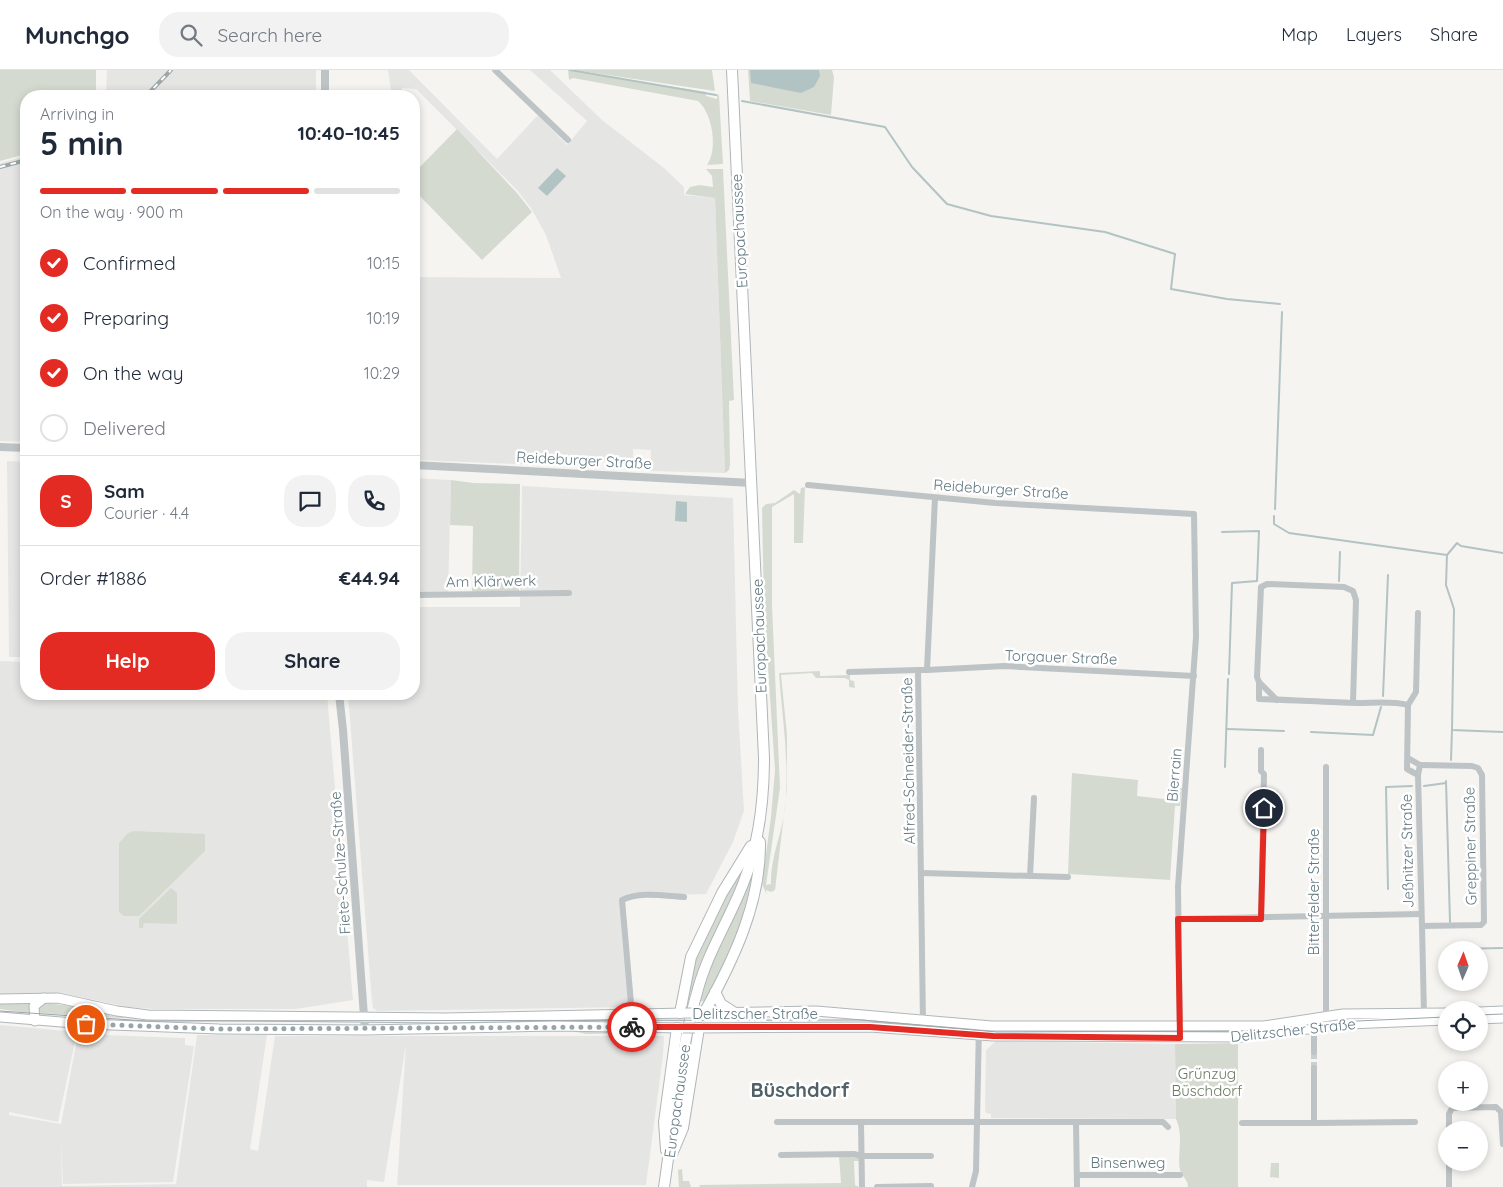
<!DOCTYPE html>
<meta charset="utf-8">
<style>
:root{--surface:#fff;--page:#f2f2f3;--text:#1f2937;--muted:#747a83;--line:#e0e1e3;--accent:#e32b23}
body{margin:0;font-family:Quicksand,sans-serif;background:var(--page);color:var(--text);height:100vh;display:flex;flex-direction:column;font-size:19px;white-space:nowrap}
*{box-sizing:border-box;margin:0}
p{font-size:16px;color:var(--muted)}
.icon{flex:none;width:28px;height:28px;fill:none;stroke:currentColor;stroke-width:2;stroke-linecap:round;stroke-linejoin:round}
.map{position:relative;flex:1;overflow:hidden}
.side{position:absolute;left:20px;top:20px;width:400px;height:610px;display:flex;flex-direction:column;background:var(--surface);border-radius:20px;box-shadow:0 2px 8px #0003}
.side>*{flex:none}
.needle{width:32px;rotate:2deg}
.controls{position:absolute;left:1438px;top:871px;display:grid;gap:10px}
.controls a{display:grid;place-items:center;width:50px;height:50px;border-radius:50%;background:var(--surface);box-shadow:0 2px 8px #0003;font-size:25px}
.pin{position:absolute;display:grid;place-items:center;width:42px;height:42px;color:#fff;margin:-21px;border:2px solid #fff;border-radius:50%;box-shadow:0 1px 5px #0007}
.courier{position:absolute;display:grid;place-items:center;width:50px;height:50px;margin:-25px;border:4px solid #e32b23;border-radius:50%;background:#fff;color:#222;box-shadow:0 1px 6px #0007}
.summary em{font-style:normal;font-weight:800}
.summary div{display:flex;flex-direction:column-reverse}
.summary{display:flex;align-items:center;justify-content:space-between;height:85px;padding:0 20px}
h1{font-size:32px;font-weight:800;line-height:38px}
.bar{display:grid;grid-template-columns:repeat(4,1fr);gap:8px 5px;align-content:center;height:60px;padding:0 20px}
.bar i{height:6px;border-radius:4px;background:var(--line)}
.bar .selected{background:var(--accent)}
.bar p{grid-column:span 4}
.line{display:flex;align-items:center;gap:12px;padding:0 20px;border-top:1px solid var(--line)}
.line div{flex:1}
.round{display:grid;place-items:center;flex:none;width:52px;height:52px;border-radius:20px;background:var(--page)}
ol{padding:0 20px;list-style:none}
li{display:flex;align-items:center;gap:15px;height:55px}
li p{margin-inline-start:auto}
li .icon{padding:5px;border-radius:50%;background:var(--accent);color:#fff;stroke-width:4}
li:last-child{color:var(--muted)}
li i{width:28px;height:28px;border:2px solid var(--line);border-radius:50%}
.cta{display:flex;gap:10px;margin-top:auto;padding:10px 20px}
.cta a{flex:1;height:58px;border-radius:20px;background:var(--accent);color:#fff;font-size:20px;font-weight:800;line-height:58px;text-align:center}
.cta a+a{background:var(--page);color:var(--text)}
header{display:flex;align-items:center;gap:30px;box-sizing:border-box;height:70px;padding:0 25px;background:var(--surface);border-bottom:1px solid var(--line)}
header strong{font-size:24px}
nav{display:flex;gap:28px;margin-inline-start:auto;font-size:18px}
.search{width:350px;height:45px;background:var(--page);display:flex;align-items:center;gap:12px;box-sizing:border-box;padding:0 18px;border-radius:20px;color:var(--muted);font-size:19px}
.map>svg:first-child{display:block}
</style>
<header>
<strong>Munchgo</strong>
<div class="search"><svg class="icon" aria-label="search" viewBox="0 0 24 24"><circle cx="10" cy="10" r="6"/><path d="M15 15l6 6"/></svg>Search here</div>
<nav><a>Map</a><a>Layers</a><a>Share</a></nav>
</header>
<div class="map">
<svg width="1503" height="1117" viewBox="0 0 1503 1117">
<rect width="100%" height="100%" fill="#f5f4f1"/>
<!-- built -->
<g fill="#e5e6e4">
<polygon points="107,0 316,0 316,26 106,26"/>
<polygon points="388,0 409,0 497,89 538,45 567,75 587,51 530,0 550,0 602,50 664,98 684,117 684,125 715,128 725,403 650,401 651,380 633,379 633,399 600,390 594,397 414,390 414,207 561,208 546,165 531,138 517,120 416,19 402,18 402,26 392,26"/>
<polygon points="26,86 26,372 0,371 0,93"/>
<polygon points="7,391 26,392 26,587 9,587"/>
<polygon points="414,408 451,410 448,522 414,523"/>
<polygon points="522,416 733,428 738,638 744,741 733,772 706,824 622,826 631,937 377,941 373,938 372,932 348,624 414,624 414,537 520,537"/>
<polygon points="0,591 26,592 26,624 327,624 353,930 296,939 152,939 128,937 61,923 0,924"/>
<polygon points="0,955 77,962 58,1052 9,1042 9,1045 61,1054 78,964 185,968 185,975 194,976 173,1112 63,1114 61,1070 62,1116 176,1114 197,965 267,965 250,1079 258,1081 275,966 664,966 663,985 646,1115 397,1115 406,974 384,1112 367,1110 367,1117 0,1117"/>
<polygon points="996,971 1175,974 1176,1049 991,1048 991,1044 986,1043 985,1040 986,980"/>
</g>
<!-- green -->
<g fill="#d5dad0">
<polygon points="0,0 96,0 96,26 26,26 26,84 0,91"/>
<path d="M568,0l138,22v4l11,3v-5l2,1 4,69 -16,1c11,-15 6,-51 -9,-64l-125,-23 -4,2z"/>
<polygon points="574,0 712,0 715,21"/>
<polygon points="748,0 832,0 834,7 831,45 750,31"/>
<polygon points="457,59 517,123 532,142 482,190 414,120 414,103"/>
<polygon points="706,99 723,99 734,330 729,331 730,395 729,400 725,403 715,128 685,124 690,117 700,115 713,117 712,106"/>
<polygon points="451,410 474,413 520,414 519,522 472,521 473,456 450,455"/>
<path d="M805,417l-2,56h-9v-49l-22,13v99l8,182 -14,97 5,-1c-1,-26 11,-50 14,-76 5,-45 -3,-90 -6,-135l41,-2v5l30,-1v5l4,1 1,7 -6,-1v-7l-4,-2h-29l-4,-5 -31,2 6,60v54l-12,101 -4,2 -5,-2 1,5 -5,-11 9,-67 4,-47 -11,-162 -2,-100 4,-4 9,-1 19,-13 6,4 1,-6z"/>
<polygon points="1072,703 1138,710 1137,726 1173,730 1175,717 1182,718 1180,736 1175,736 1170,810 1068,804"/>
<polygon points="134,761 205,764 205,781 139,846 124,846 119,842 119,773 128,763"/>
<polygon points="758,782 744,851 707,932 700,931 713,892 738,839"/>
<polygon points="748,785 744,800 702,891 686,936 697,879"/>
<polygon points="171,818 177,823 177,854 144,853 143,858 139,858 139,849"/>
<polygon points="0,931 33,932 29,943 0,939"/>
<polygon points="44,933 212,949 121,948 38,943 38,936"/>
<polygon points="567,960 626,962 626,963 586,964"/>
<path d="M1238,973v144h-50c0,-8 -6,-10 -8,-17 -3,-17 4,-34 -4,-51l-1,-75z"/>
<polygon points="839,1086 859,1088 859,1091 854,1091 855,1115 859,1117 700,1117 699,1115 841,1113"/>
<polygon points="1271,1093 1279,1093 1279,1108 1270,1107"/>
<polygon points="682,1099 683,1111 689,1111 691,1117 679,1117 678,1100"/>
</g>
<!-- water -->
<g fill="#b2c3c4">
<polygon points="750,0 819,0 820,6 814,17 801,23 751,13"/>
<polygon points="557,98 566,106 547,126 538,118"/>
<polygon points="676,431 687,432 687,452 675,451"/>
</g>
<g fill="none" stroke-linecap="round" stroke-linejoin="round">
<!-- stream -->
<g stroke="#b2c3c4" stroke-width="2">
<polyline points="570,0 716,25"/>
<polyline points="742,31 885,57 912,97 947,134 991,146 1105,162 1175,184 1171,219 1227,229 1280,234"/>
<polyline points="1275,439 1282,242"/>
<polyline points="1274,446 1274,454 1289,463 1447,485 1457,473 1461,476 1503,483"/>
<polyline points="1222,462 1259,461 1257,511 1232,513 1229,604"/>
<polyline points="1447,485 1446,515 1454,539 1452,660 1503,662"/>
<polyline points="1339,511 1340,482"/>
<polyline points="1383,626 1388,505"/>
<polyline points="1227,659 1284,661"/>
<polyline points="1311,662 1373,665 1381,637"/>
<polyline points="1451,690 1452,660"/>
<polyline points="1225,697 1228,609"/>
<polyline points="1446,711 1450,852"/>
<polyline points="1424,716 1446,713"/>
<polyline points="1388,819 1386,717 1412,716"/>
<polyline points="1451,879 1503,878"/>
</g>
<!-- minor-tunnel -->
<polyline stroke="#cacfd0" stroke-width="6" stroke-dasharray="6 3" stroke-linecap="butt" points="1314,998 1314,982"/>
<!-- secondary casing -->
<g stroke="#b0b7ba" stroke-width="11">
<g id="secondary">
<polyline points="0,929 58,928 117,941 148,945 444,948 685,943"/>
<polyline points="1479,942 1503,941"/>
<polyline points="700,943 816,941 992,956 1264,956 1343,944 1446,943"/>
<polyline points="0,947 86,954 219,959 365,960 554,956 683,958"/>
<polyline points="1479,949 1503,948"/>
<polyline points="35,951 34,936 44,928"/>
<polyline points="695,958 870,957 993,966 1244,967 1348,954 1446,950"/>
</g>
</g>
<!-- primary casing -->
<g stroke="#afb6b8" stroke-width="12">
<g id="primary">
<polyline points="715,922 721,934 735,943"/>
<polyline points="680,943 691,887 722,823 751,776"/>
<path d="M704,943c29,-52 57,-110 56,-171"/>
<polyline points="666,1080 664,1052 677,958"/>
<polyline points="672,1084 683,1058 699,958"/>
<path d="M664,1117c10,-66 15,-134 34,-198 10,-37 31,-69 45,-105 16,-40 21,-83 21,-126l-32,-688"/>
</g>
</g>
<!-- minor -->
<g stroke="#bec3c5" stroke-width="6">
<polyline points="495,0 568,70"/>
<polyline points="808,415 995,433 1194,444 1196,567 1178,817 1180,967"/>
<polyline points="414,525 569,523"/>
<polyline points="927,600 1004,596 1194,606"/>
<polyline points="849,602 918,600"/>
<polyline points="1259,612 1277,630"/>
<path d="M1353,633l3,-103 -3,-9 -9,-4 -77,-3 -6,3 -4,90 2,5v17c33,1 66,3 99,4 16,0 34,-2 50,2"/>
<polyline points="1408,688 1420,695 1418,705 1407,699 1408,635 1416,622 1418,543"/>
<polyline points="1420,695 1472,696 1478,698 1482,705 1484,852 1481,855 1422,856 1424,944"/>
<polyline points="1326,697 1326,946"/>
<polyline points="1418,705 1422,856"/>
<polyline points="922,803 1068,807"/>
<polyline points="1030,806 1034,728"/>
<polyline points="1178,849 1421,844"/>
<polyline points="1261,849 1264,704 1261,701 1261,680"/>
<path d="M632,945l-10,-115c18,-9 43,-4 62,-3"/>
<polyline points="923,953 918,600 927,600 935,428"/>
<polyline points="1314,982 1314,949"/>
<polyline points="777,1052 861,1052"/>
<polyline points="1076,1052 1163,1052 1168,1057"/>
<polyline points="1242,1053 1314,1053 1314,998"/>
<polyline points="1314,1053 1415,1052"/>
<polyline points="1449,1060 1449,1044 1452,1038 1496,1037 1501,1042 1503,1074"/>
<polyline points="781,1085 854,1084 861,1086 931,1086"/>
<polyline points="1449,1092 1449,1117"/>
<polyline points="1077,1105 1180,1105"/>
<polyline points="862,1117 861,1052 1076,1052 1077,1117"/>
<polyline points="877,1117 931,1116"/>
<polyline points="972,1117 976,1101 979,955"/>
</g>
<!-- tertiary -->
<g stroke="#bec3c5" stroke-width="8">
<polyline points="325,26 325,0"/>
<polyline points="0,377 26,378"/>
<polyline points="414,395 752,413"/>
<polyline points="339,624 343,660 365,960"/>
</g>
<!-- secondary -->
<use href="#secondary" stroke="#fff" stroke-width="9"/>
<!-- primary -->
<use href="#primary" stroke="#fff" stroke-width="10"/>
<!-- tram -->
<g stroke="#9da6a9" stroke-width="1">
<polyline points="0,941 146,951 862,950 997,962 1260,961 1335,952 1446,947"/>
<polyline points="1479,945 1503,944"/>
</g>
<!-- rail casing -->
<g stroke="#9da6a9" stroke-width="4">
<g id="rail">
<polyline points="146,26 171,0"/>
<polyline points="0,97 26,90"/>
</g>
</g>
<!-- rail -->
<use href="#rail" stroke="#fff" stroke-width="2" stroke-dasharray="5.5" stroke-linecap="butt"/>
<!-- secondary-bridge casing -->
<g stroke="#b0b7ba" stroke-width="11" stroke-linecap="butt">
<g id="secondary-bridge">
<polyline points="685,943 697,943"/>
<polyline points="683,958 695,958"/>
</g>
</g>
<!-- secondary-bridge -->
<use href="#secondary-bridge" stroke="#fff" stroke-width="9"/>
</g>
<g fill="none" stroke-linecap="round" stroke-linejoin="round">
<!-- done -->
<polyline stroke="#97a5a9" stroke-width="5" stroke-dasharray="0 9" points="86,954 219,959 632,957"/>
<!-- route -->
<polyline stroke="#e32b23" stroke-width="6" points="632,957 870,957 993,966 1180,968 1178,849 1261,849 1264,738"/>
</g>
<g text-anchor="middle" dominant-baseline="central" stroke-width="5" stroke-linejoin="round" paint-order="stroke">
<!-- street labels -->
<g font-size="15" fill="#647a82" stroke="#fff">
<text transform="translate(739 161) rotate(-93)">Europachaussee</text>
<text transform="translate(584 390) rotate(3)">Reideburger Straße</text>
<text transform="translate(1001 419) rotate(4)">Reideburger Straße</text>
<text transform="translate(491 511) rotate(-1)">Am Klärwerk</text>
<text transform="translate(759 566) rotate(-92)">Europachaussee</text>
<text transform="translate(1061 587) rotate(2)">Torgauer Straße</text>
<text transform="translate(908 691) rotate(-91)">Alfred-Schneider-Straße</text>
<text transform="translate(1174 705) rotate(-85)">Bierrain</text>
<text transform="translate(1470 776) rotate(-91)">Greppiner Straße</text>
<text transform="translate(1407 781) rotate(-91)">Jeßnitzer Straße</text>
<text transform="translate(340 793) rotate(-94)">Fiete-Schulze-Straße</text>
<text transform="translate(1313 822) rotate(-90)">Bitterfelder Straße</text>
<text x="755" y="943">Delitzscher Straße</text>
<text transform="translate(1293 960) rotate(-6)">Delitzscher Straße</text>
<text transform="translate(677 1031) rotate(-82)">Europachaussee</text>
<text x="1128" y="1092">Binsenweg</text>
</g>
<!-- park labels -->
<g font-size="15" fill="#6b7962" stroke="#fff">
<text x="1207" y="1003">Grünzug<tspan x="1207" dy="17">Büschdorf</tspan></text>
</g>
<!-- district labels -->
<g font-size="20" font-weight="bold" fill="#516167" stroke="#fff">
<text x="800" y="1019">Büschdorf</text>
</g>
</g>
</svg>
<div class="controls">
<a><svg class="needle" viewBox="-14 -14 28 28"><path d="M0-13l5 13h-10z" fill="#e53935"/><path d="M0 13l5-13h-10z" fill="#747a83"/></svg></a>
<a><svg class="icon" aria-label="locate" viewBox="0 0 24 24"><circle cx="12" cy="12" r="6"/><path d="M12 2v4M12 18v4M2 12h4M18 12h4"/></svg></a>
<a>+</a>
<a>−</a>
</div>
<div class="pin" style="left:86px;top:954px;background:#ea580c"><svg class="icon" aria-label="bag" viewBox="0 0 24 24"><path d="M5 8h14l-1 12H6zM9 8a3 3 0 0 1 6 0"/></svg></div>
<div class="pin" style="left:1264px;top:738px;background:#1f2937"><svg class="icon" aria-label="home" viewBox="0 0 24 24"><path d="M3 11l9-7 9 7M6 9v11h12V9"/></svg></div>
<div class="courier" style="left:632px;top:957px"><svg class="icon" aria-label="bike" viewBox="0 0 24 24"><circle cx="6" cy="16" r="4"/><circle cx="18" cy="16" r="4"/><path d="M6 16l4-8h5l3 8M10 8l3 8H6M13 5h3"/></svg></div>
<section class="side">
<div class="summary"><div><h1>5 min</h1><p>Arriving in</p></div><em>10:40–10:45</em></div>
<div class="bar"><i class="selected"></i><i class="selected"></i><i class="selected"></i><i></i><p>On the way · 900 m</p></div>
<ol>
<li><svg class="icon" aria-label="check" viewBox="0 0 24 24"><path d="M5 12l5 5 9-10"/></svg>Confirmed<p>10:15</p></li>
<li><svg class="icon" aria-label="check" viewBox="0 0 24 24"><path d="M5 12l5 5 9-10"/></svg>Preparing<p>10:19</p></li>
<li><svg class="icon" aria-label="check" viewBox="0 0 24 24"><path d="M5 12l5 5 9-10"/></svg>On the way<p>10:29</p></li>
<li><i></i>Delivered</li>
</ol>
<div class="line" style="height:90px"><b class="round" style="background:var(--accent);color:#fff">S</b><div><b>Sam</b><p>Courier · 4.4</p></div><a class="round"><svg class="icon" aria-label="chat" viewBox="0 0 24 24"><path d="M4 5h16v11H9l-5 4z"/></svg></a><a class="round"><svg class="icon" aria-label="phone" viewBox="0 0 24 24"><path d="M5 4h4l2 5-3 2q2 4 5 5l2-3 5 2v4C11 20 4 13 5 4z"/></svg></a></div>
<div class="line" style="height:65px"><div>Order #1886</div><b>€44.94</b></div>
<div class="cta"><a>Help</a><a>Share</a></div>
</section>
</div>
